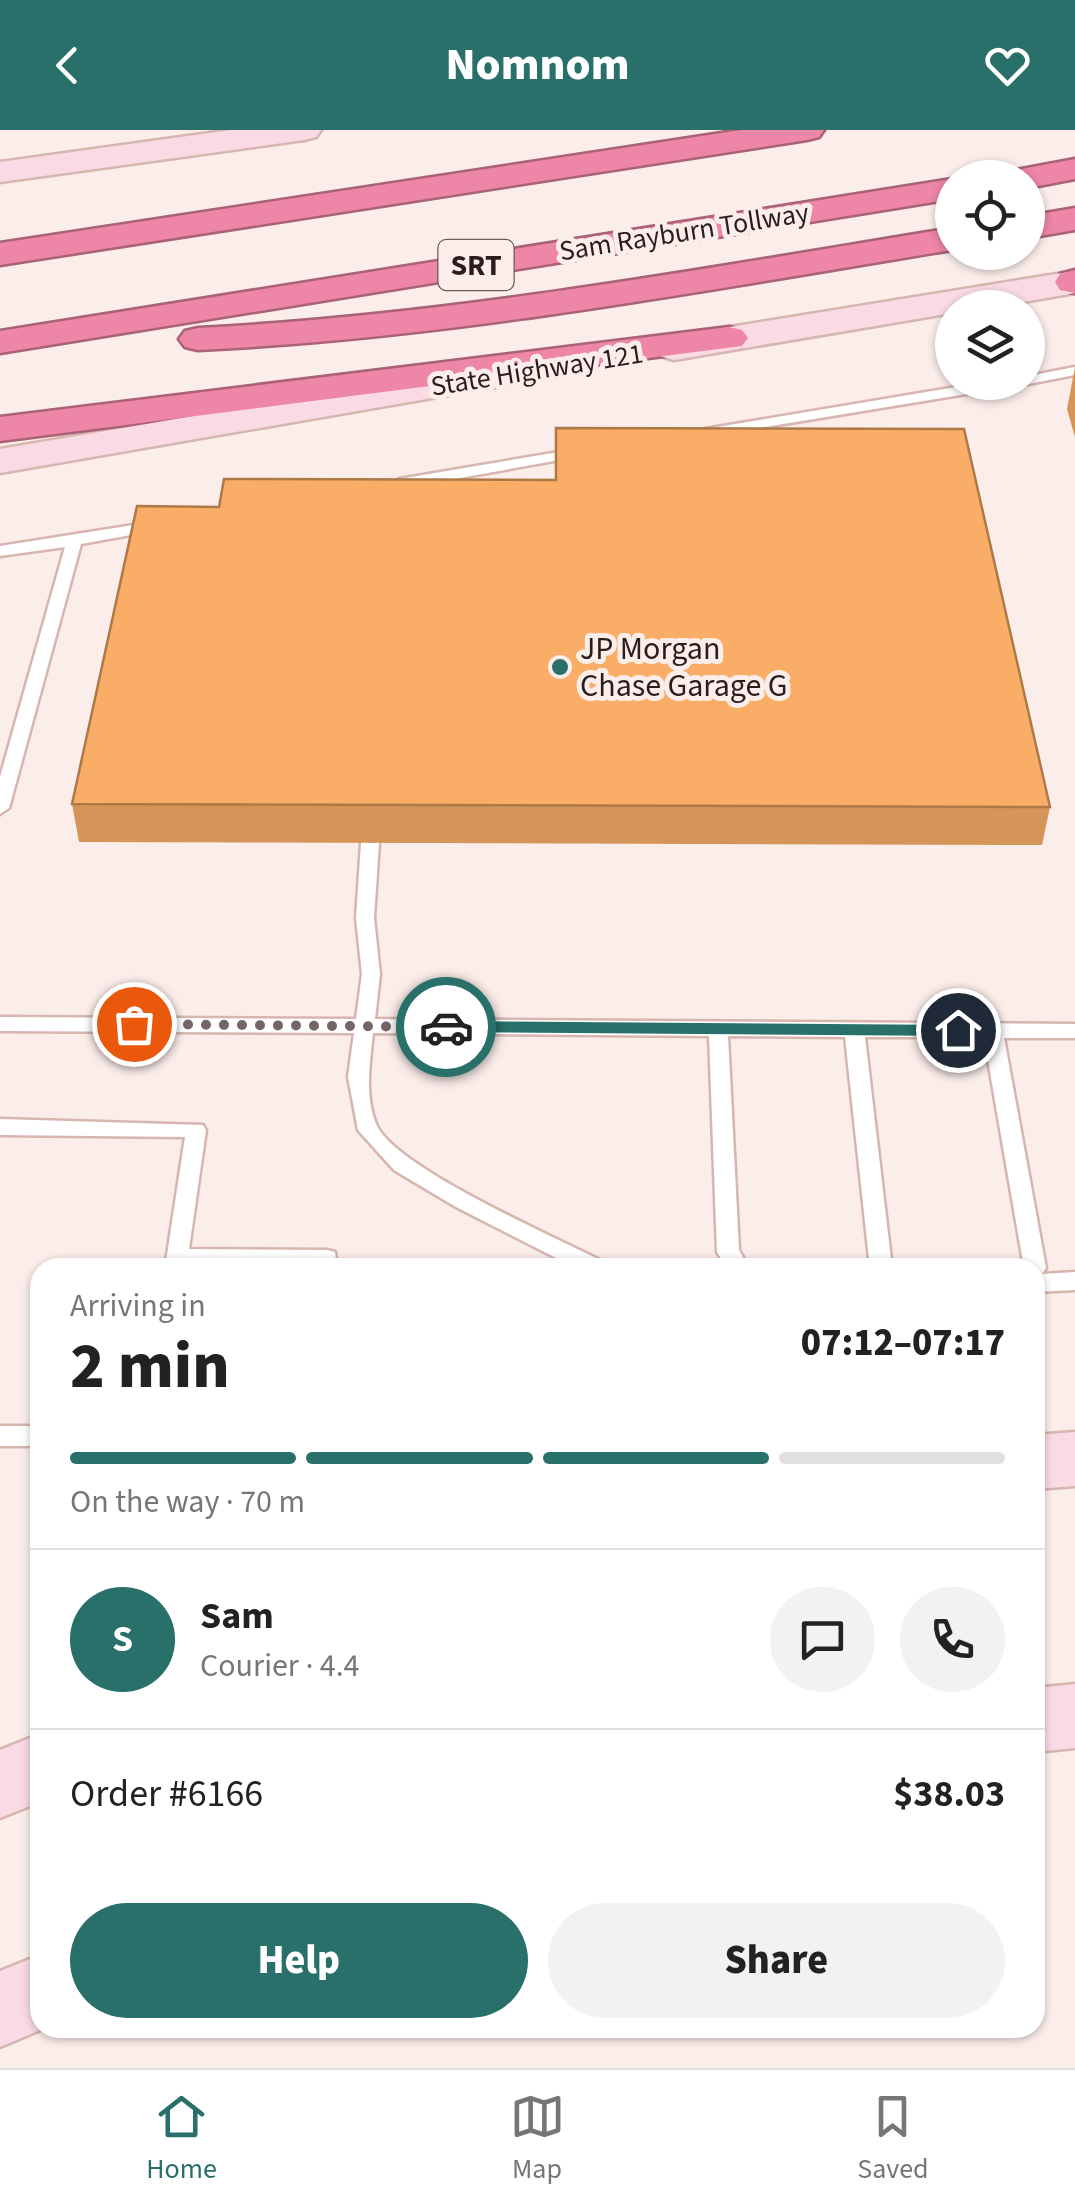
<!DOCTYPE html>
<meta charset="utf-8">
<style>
:root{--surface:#fff;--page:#f2f2f2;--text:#222;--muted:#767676;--line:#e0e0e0;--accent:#287069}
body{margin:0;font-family:"Source Sans 3",sans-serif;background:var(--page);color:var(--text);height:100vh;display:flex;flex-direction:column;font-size:38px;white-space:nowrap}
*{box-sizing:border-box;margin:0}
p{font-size:32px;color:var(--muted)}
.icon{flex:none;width:55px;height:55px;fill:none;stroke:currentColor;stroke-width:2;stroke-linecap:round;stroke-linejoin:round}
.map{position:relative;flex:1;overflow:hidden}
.panel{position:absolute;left:30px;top:1128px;width:1015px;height:780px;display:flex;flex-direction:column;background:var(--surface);border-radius:30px;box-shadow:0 2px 8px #0004}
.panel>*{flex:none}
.tools{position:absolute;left:935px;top:30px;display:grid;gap:20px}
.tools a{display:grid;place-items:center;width:110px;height:110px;border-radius:50%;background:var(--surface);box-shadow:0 2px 8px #0004;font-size:50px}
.pin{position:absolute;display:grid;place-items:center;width:85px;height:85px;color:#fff;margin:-42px;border:5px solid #fff;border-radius:50%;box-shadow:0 2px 10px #0007}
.courier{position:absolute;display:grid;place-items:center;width:100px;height:100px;margin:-50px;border:8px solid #287069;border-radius:50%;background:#fff;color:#222;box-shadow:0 2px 12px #0007}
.headline em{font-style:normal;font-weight:800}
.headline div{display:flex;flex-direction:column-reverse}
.headline{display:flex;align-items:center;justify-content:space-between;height:170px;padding:0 40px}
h1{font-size:65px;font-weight:800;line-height:75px}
.bar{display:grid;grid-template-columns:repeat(4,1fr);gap:15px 10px;align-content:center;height:120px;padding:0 40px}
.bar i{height:12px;border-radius:8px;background:var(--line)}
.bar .active{background:var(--accent)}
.bar p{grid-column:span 4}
.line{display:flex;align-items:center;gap:25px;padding:0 40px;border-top:2px solid var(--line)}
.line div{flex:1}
.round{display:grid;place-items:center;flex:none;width:105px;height:105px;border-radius:52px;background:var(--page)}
.cta{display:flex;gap:20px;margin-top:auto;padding:20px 40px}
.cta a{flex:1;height:115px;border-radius:60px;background:var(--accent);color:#fff;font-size:40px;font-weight:800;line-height:115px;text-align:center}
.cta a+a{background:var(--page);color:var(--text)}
header{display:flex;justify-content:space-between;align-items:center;height:130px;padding:0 40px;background:var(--accent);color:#fff;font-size:45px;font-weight:800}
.tab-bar{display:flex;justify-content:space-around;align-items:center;height:140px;border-top:2px solid var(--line);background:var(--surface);font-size:28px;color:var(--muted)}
.tab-bar a{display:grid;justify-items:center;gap:5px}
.tab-bar .active{color:var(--accent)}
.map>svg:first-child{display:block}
</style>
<header><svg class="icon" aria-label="back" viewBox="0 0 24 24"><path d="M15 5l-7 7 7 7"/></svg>Nomnom<svg class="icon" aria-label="heart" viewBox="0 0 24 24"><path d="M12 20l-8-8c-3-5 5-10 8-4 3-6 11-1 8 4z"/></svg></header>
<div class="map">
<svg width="1075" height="1938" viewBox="0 0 1075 1938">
<rect width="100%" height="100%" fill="#fbedea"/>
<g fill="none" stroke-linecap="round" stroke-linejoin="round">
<!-- service casing -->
<g stroke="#d7b6b0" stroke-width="5">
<g id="service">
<polygon points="1075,237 1075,245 1028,254 1023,252 1028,252 1028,246"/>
<polygon points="986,252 1022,252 1015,256 705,307 698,303 705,299"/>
<polygon points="582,318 587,319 587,325 399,359 391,354 399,349"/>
<polygon points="159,391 167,396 164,399 81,414 9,678 0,684 0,647 65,417 0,426 0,416"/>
<path d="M370,707l9,6 -5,75 6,56 -5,45 700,5v14h-71l42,230 -4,6 33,-2v18l-40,2v-24h-11l-40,-231h-119l27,231h-22l-25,-231 -117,-1 11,214 10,18h-22l-10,-16 -8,-216 -336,-3c-3,29 -9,65 4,93 21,43 180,112 227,136l2,6h-30l-120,-61 -62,-37 -36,-40 -10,-53 6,-44 -354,-2v-14l356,2 6,-45 -6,-56 5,-75z"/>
<polygon points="0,989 203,995 206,1000 189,1119 327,1120 335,1122 337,1138 165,1138 185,1007 0,1005"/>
<rect x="0" y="1296" width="40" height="20"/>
</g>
</g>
<!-- secondary casing -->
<g stroke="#d7b6b0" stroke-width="5">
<g id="secondary">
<polygon points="231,0 321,0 316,7 304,10 0,52 0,32"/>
<polygon points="1075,141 1075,163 988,178 952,178 952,183 674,230 660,226 655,218 660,210 674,206"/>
<polygon points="539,227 553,231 558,239 553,247 0,343 0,319"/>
<polygon points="1075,1302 1075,1356 1035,1359 1035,1305"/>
<polygon points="1075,1554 1075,1618 1035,1622 1035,1558"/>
<polygon points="40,1604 40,1672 0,1688 0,1620"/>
<polygon points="40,1825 40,1898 45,1898 0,1917 0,1841"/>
</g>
</g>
<!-- motorway casing -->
<g stroke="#a96276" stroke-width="5">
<g id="motorway">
<polygon points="741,0 824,0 819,7 807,10 0,135 0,113"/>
<polygon points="1075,29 1075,49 1028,58 1028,48 1006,48 1011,41"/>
<polygon points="952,49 952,69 0,223 0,201"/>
<polygon points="1075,78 1075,100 1028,108 1028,86"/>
<path d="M952,98v22c-251,41 -500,88 -754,100l-13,-3 -6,-8 6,-8 13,-3c254,-13 503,-59 754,-100z"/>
<polygon points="1075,140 1075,163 1060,160 1055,152 1060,144"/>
<polygon points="729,197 742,200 748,208 742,216 0,311 0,287"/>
</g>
</g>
<!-- service -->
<use href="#service" fill="#fff" fill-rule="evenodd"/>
<!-- secondary -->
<use href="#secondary" fill="#fadbe5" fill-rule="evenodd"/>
<!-- motorway -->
<use href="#motorway" fill="#ed86a7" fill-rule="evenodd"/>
</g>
<!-- wall -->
<g fill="#d69558">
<polygon points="1075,237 1075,307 1067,279"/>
<polygon points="219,377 1050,677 1042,715 79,712 72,674"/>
</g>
<!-- building -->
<polygon fill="#f9ad66" stroke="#ae7947" stroke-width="2.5" points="556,298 964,299 1050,677 72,674 137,376 219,377 224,349 556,350"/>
<!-- route -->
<polygon fill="#287069" points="446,891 958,895 966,900 958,906 446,902 438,897"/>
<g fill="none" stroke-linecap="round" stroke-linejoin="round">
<!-- done -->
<polyline stroke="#736664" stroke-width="10" stroke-dasharray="0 18" points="134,894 446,897"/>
</g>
<!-- markers -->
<circle fill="#287069" stroke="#fbedea" stroke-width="4" cx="560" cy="537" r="10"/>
<g text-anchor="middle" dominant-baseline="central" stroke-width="10" stroke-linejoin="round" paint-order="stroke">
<!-- far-street labels -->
<g font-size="28" fill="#2a1e1c" stroke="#fbedea">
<text transform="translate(684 102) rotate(-9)">Sam Rayburn Tollway</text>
<text transform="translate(537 240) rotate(-9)">State Highway 121</text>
</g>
<!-- shield labels -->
<rect fill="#fbedea" stroke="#695c5a" stroke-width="2.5" x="438.5" y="110" width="75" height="50" rx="8"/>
<g font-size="30" font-weight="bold" fill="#2a1e1c">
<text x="476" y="135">SRT</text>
</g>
<!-- poi labels -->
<g font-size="32" fill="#2a1e1c" stroke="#fbedea" text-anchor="start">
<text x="580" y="519">JP Morgan<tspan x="580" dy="37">Chase Garage G</tspan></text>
</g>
</g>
</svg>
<div class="tools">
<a><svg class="icon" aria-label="locate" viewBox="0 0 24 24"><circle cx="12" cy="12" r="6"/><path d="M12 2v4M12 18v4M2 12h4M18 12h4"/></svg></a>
<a><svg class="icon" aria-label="layers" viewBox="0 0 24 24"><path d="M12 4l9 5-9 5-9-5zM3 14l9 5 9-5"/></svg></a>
</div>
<div class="pin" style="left:134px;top:894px;background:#ea580c"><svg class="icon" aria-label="bag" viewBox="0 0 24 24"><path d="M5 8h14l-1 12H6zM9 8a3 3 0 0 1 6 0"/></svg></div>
<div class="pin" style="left:958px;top:900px;background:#1f2937"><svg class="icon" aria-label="home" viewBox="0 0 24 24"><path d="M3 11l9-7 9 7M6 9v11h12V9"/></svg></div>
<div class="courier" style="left:446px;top:897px"><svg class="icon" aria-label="car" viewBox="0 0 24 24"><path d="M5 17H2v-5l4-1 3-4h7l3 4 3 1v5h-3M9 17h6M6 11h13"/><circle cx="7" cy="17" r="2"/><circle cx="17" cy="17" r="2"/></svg></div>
<section class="panel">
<div class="headline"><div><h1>2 min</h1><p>Arriving in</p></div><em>07:12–07:17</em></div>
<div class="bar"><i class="active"></i><i class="active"></i><i class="active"></i><i></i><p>On the way · 70 m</p></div>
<div class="line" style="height:180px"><b class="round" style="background:var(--accent);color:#fff">S</b><div><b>Sam</b><p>Courier · 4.4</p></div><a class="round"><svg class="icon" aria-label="chat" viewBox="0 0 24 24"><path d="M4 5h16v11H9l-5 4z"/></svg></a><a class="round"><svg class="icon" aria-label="phone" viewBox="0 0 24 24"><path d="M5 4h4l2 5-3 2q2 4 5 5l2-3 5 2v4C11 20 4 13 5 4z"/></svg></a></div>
<div class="line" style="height:130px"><div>Order #6166</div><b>$38.03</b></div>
<div class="cta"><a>Help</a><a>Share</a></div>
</section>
</div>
<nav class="tab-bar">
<a class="active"><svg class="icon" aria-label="home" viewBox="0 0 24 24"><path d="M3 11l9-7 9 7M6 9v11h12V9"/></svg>Home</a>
<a><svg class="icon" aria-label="map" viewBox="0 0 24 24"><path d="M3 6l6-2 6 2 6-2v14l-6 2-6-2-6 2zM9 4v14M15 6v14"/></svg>Map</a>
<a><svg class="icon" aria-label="saved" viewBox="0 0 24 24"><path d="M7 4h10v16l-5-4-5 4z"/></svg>Saved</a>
</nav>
